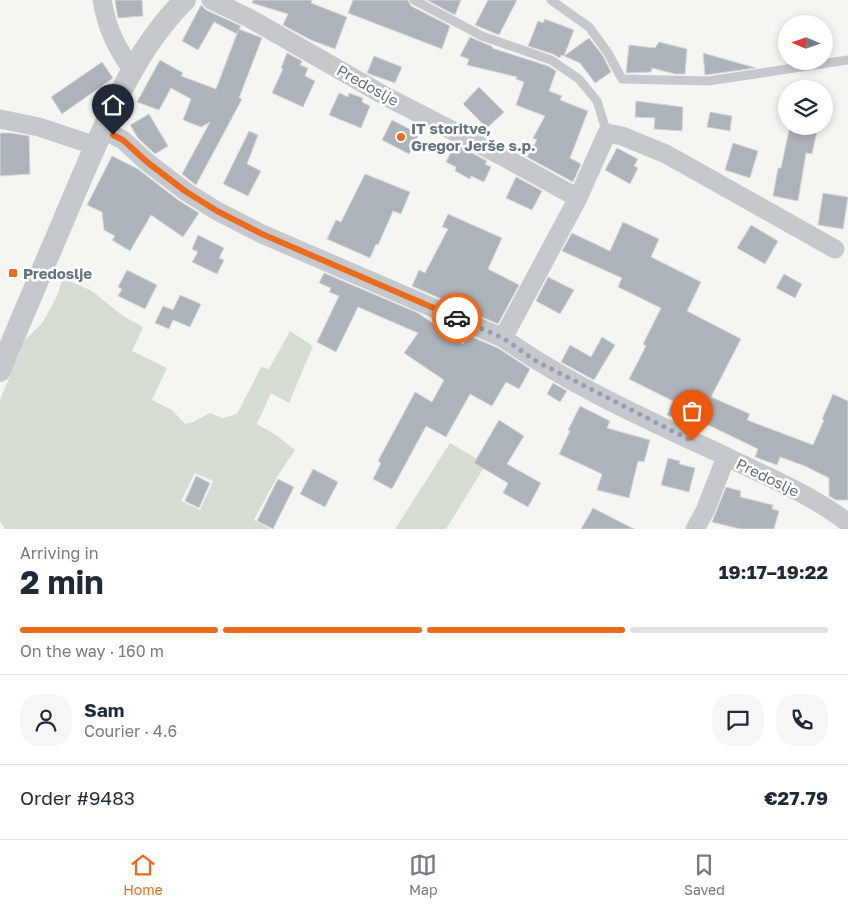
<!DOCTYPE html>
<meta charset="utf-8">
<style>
:root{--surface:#fff;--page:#f6f6f7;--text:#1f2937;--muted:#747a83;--line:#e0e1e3;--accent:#ea6b1e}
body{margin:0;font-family:"Golos Text",sans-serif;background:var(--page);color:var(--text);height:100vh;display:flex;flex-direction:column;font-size:19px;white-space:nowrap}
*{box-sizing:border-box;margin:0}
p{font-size:16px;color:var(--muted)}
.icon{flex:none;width:28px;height:28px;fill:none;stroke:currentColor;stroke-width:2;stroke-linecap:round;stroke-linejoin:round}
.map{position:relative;height:529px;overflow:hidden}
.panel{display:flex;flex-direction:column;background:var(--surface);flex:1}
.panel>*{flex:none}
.needle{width:32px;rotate:272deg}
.tools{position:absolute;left:778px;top:15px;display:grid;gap:10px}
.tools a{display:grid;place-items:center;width:55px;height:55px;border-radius:50%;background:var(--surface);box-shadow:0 2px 8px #0003;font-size:25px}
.pin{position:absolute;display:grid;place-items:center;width:42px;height:42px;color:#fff;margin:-51px -21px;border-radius:50% 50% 50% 0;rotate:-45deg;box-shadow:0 0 5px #0007}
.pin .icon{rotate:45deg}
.courier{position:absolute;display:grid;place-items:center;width:50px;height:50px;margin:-25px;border:4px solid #ea6b1e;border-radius:50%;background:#fff;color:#222;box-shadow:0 1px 6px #0007}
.head em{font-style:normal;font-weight:700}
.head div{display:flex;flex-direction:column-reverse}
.head{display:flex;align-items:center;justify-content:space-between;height:85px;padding:0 20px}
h1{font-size:32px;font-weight:700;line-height:38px}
.bar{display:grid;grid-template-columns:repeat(4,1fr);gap:8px 5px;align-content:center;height:60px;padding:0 20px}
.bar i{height:6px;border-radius:4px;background:var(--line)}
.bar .active{background:var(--accent)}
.bar p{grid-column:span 4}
.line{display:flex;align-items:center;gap:12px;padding:0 20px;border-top:1px solid var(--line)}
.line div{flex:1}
.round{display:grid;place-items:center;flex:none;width:52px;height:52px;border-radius:20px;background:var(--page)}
.dock{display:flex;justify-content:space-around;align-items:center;height:70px;border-top:1px solid var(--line);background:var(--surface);font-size:14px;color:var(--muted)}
.dock a{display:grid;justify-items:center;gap:2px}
.dock .active{color:var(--accent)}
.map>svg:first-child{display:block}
</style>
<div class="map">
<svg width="848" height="529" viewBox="0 0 848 529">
<rect width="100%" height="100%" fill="#f5f6f2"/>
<!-- green -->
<g fill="#d5ddd3" fill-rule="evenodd">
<path d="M63,278l29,13 31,25 20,11 -11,24 35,17 -15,32 20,10 13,14 8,-2 17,-9 12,5 15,-4 24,-47 8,2 21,-38 23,15 -24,57 -18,-10 -14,31 19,11 19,15 -18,27 -23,43 16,9h-265l-5,-8v-121l25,-60 18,-18 13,-24zM195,473l18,8 -13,29 -19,-9z"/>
<polygon points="450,443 486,464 446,529 395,529"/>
</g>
<!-- building -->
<g fill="#adb3ba" stroke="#d7d7d5">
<polygon points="115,0 142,0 143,16 118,18"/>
<polygon points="253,0 312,0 311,3 347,17 335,49 311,40 283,25 288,14 252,3"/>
<polygon points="353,0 408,0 411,6 450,26 442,49 348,13"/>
<polygon points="427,0 461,0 455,15"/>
<polygon points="488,0 517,0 499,35 475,25"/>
<polygon points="201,5 206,10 241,26 239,29 262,38 239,98 242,99 196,185 182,174 210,122 201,127 183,120 191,99 171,88 159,110 137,102 160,60 183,73 181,76 216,89 238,31 237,34 214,22 198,50 182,41"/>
<polygon points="545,19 574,30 564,56 561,55 560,58 553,54 528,46 538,21 543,23"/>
<polygon points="470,37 493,47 492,48 548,66 556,71 549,91 562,96 560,100 588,111 570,158 581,164 573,182 527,157 537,140 533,138 545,116 516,105 524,82 516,79 517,77 467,65 469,59 460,56"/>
<polygon points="589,38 603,56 611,72 595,83 580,63 564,56"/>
<polygon points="659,42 687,49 685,74 675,74 652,68 651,72 626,73 629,45 655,48"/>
<polygon points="287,53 302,61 300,65 308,68 305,76 315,81 303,107 272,93 283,69 281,68"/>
<polygon points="703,53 756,68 705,75"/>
<polygon points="374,56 402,67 395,83 367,73"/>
<polygon points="102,62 113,78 62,114 51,97"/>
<polygon points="479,87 504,112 487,128 463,104"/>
<polygon points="339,93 348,97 349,93 363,98 362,102 370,106 361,128 329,115"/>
<polygon points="636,101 683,107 682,131 654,129 655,118 635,117"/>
<polygon points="710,112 732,116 730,131 707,127"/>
<polygon points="149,114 168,146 155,154 138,138 130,125"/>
<polygon points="392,120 419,134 409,154 382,140"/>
<polygon points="790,126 818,126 812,154 806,153 798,201 773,196 778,168 781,168"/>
<polygon points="249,131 258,135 247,164 261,171 248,196 223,184"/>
<polygon points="0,133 10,133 29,136 30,174 0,176"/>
<polygon points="733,143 758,151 750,178 725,170"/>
<polygon points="455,144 487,161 485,164 491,167 484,182 471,176 470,179 455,171 456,167 446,162"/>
<polygon points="617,148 638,159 634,166 638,168 630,184 605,170"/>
<polygon points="112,156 138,169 178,200 199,213 183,237 151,215 130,251 112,240 115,236 104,230 102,212 87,205"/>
<polygon points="365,174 410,192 401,214 393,211 378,245 376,244 370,258 327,239 336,220 341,222"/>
<polygon points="516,177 542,191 532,210 506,198"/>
<polygon points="823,193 848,197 843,229 818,225"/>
<polygon points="448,214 502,238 488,269 519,285 498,324 412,286 419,270 425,273 448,229 442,227"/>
<polygon points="623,222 659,239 651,257 701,282 687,311 741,339 711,397 750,414 747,420 813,445 824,420 822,419 833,394 848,401 848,500 836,500 829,496 829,478 805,466 780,457 777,465 755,457 758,449 696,419 693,426 667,415 673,401 629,379 646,346 643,344 661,308 618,287 622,278 562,251 572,233 610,251"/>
<polygon points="751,225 778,241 765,264 737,248"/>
<polygon points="198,235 224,248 219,258 224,260 217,274 192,262 198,252 192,249"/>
<polygon points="127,270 157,285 145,309 118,296 122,289 118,287"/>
<polygon points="324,273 418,313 463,344 467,335 498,348 530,369 519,389 506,382 492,406 470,394 446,437 426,426 392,489 373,479 381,463 378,461 415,392 432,402 444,380 404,353 418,333 358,307 336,352 317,342 339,296 329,292 331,288 319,283"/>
<polygon points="784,274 802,284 795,298 776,288"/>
<polygon points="548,277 574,290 560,314 536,301"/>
<polygon points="180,295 201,304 190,327 173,320 169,329 155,323 163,306 173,310"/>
<polygon points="602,337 615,345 594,380 561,362 570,345 591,357"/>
<polygon points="553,383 567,391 560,402 547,394"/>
<polygon points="580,406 610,421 607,428 650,440 644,462 638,461 629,498 597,490 602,474 559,454 570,431 568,430"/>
<polygon points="499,420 524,436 507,464 541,483 528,507 503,493 508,483 474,463"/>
<polygon points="668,458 680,461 679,464 695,468 689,492 661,485"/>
<polygon points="313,469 338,482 325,507 300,494"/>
<polygon points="196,476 210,483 199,508 185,501"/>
<polygon points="278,479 294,487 273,529 257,521"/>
<polygon points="726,487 741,491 740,497 773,505 772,509 779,511 774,529 740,529 712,522"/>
<polygon points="593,508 634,529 581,529"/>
</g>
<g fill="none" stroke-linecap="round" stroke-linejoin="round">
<!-- service -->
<g stroke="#c5c8cc" stroke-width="9">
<polyline points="414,0 482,36 551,60 579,79 597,101 607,133"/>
<polyline points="551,0 589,27 608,53 622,79 708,81 848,60"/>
</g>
<!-- minor -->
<g stroke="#c5c8cc" stroke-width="19">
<path d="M102,0c5,29 14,47 31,71"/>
<polyline points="211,0 249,18 385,96 502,156 578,198"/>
<polyline points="0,119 39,127 96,146"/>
<path d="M103,130l20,10 24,22 38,29 32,20 45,23 241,104c68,48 147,83 222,118 42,21 86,38 123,67"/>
<polyline points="503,338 578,198 607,133 622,136 666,154 835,249"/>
<polyline points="695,529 705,511 726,457"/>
</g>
<!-- tertiary -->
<path stroke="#c5c8cc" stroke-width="22" d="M0,371c25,-62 52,-123 78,-185 28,-64 56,-136 107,-186"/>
</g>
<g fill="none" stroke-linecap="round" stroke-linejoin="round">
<!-- done -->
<polyline stroke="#96a0aa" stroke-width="5" stroke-dasharray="0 9" points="457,318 503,338 536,361 692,441"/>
<!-- route -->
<polyline stroke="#ea6b1e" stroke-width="6" points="113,135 123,140 147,162 185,191 217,211 262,234 457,318"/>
</g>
<!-- markers -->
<g fill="#ea6b1e" stroke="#fff" stroke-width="2">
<circle cx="401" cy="137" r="5"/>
<rect x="8" y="268" width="10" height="10" rx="2.5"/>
</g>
<g text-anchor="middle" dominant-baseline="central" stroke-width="5" stroke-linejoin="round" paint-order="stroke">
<!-- street labels -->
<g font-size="15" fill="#637184" stroke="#fff">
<text transform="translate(368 85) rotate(29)">Predoslje</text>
<text transform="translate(768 477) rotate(26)">Predoslje</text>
</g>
<!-- poi labels -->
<g font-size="15" font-weight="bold" fill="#637184" stroke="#fff" text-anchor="start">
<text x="411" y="128">IT storitve,<tspan x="411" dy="17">Gregor Jerše s.p.</tspan></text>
<text x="23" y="273">Predoslje</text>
</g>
</g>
</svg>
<div class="tools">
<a><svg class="needle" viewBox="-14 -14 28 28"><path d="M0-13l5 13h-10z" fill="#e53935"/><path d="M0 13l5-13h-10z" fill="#747a83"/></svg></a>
<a><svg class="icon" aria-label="layers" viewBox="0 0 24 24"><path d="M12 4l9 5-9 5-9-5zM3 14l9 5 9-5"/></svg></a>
</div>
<div class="pin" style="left:692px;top:441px;background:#ea580c"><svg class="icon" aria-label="bag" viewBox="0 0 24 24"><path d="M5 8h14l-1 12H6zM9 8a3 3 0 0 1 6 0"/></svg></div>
<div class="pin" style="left:113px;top:135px;background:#1f2937"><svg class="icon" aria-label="home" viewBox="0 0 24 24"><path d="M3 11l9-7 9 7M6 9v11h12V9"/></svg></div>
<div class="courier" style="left:457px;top:318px"><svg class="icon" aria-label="car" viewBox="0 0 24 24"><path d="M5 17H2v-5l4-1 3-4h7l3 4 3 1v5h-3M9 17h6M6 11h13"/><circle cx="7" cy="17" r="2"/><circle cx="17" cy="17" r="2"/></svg></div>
</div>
<section class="panel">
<div class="head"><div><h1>2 min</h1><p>Arriving in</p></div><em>19:17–19:22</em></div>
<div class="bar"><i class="active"></i><i class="active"></i><i class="active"></i><i></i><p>On the way · 160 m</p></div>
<div class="line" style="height:90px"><a class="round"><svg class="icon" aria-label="person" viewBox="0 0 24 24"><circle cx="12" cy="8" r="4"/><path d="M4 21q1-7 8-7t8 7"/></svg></a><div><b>Sam</b><p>Courier · 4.6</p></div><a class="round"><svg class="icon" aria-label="chat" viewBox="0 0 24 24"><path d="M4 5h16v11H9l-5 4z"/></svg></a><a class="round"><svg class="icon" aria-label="phone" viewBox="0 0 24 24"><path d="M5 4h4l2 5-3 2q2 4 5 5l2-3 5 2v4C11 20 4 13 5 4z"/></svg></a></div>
<div class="line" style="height:65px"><div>Order #9483</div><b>€27.79</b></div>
</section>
<nav class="dock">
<a class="active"><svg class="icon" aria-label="home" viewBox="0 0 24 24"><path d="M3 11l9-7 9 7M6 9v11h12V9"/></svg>Home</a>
<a><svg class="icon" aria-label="map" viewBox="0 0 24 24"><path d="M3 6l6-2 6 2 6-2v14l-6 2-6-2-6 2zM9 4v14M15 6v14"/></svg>Map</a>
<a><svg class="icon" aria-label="saved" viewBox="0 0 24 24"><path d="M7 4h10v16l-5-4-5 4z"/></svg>Saved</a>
</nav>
